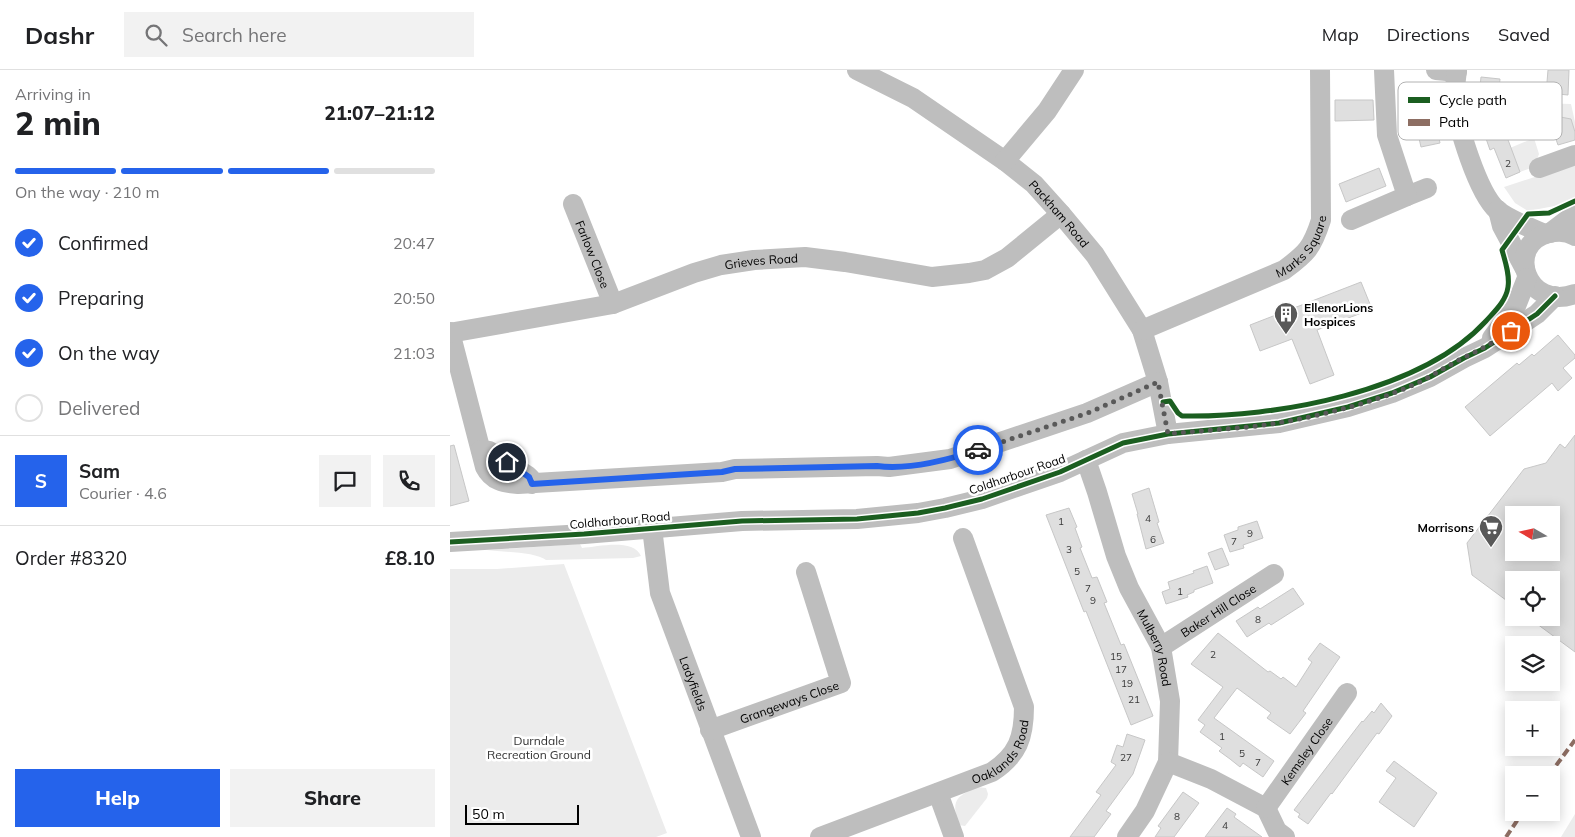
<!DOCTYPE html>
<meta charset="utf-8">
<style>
:root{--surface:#fff;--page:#f2f2f2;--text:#202124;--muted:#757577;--line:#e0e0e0;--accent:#2563eb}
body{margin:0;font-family:Mulish,sans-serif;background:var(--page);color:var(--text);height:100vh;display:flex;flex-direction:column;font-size:19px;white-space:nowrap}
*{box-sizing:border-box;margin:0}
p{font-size:16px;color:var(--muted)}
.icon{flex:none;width:28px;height:28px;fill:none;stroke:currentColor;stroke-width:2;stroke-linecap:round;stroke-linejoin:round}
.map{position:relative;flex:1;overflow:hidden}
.sheet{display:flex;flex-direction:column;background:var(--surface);width:450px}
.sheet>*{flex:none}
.needle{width:32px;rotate:279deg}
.controls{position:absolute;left:1055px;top:436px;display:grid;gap:10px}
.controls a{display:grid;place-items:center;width:55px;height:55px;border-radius:0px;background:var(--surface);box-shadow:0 2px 12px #0003;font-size:25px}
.scale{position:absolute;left:15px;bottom:12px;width:114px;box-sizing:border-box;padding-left:5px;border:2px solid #000;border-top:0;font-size:14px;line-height:18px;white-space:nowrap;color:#000;-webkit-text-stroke:4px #fff;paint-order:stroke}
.pin{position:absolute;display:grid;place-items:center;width:42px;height:42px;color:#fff;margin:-21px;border:2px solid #fff;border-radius:50%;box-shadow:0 1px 5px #0007}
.courier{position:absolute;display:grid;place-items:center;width:50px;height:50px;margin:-25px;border:4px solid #2563eb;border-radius:50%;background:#fff;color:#222;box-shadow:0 1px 6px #0007}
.head em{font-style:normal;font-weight:800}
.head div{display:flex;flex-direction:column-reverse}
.head{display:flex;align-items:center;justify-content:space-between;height:85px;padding:0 15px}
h1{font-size:32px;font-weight:800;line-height:38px}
.bar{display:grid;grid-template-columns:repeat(4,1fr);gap:8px 5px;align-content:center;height:60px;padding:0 15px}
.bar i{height:6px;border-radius:4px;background:var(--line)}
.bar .on{background:var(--accent)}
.bar p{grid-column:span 4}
.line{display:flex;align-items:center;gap:12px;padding:0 15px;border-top:1px solid var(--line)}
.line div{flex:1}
.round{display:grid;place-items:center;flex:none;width:52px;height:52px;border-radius:0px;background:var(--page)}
ol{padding:0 15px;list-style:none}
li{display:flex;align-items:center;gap:15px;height:55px}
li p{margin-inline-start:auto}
li .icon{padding:5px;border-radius:50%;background:var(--accent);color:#fff;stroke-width:4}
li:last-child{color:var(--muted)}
li i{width:28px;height:28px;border:2px solid var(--line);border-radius:50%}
.action{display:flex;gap:10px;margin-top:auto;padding:10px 15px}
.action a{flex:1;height:58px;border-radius:0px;background:var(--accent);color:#fff;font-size:20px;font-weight:800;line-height:58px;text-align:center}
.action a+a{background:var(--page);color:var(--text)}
header{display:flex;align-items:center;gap:30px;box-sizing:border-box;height:70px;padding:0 25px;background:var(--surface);border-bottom:1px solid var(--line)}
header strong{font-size:24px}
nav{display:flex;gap:28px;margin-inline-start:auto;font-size:18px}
.search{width:350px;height:45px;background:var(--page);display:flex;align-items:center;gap:12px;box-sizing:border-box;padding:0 18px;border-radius:0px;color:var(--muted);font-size:19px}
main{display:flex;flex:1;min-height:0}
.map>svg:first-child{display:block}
</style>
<header>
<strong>Dashr</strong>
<div class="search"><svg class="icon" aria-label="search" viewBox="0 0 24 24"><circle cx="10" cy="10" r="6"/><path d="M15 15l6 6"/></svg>Search here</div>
<nav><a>Map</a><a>Directions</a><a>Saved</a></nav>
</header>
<main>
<section class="sheet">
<div class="head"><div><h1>2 min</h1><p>Arriving in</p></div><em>21:07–21:12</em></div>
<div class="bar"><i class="on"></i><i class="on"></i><i class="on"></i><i></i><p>On the way · 210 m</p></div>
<ol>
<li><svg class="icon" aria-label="check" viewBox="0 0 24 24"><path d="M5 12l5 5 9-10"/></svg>Confirmed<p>20:47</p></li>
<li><svg class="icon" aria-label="check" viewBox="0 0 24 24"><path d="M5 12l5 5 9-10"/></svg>Preparing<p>20:50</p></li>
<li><svg class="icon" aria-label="check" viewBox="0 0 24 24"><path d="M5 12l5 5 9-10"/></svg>On the way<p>21:03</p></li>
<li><i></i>Delivered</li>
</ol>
<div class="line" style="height:90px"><b class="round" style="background:var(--accent);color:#fff">S</b><div><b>Sam</b><p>Courier · 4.6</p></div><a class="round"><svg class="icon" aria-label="chat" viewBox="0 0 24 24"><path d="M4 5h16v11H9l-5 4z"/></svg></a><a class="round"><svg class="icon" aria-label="phone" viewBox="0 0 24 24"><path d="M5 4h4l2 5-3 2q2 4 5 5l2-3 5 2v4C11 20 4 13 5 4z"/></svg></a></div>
<div class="line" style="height:65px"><div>Order #8320</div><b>£8.10</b></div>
<div class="action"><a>Help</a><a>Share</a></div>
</section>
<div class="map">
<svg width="1125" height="767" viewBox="0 0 1125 767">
<rect width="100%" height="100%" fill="#fff"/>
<!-- green -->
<g fill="#ececec">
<polygon points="1089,33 1121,34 1125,52 1125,62 1120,49 1102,54 1096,39 1076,46 1074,34"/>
<polygon points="1084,68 1089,84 1084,97 1070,102 1060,78"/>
<polygon points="1125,94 1125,128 1110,135 1078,141 1065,133 1054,117"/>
<path d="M130,474l2,4c16,-1 51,-10 59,8l-8,2 -87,2c-10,-8 -44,-8 -59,-10z"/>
<polygon points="114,494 217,763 206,767 0,767 0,499 47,499"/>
<path d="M527,717l9,1 2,6 -1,4 -22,28 -6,-1c-8,-24 -4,-28 18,-38z"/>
<polygon points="1125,744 1125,767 1111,767"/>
</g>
<!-- building -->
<g fill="#dfdfdf" stroke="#c7c7c7" fill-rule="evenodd">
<polygon points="1098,0 1119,0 1118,25 1108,24 1105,46 1121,49 1125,62 1125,70 1108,75 1101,55 1081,61 1076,46 1090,41 1091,38 1095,36"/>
<polygon points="1031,7 1050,9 1048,29 1029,27"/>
<polygon points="984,19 985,33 981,33 990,73 971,77 965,51 963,20"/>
<polygon points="885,30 923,30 924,50 885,51"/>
<polygon points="1051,51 1070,102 1056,108 1044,78 1040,80 1032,57"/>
<polygon points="929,98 936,116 896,132 889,114"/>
<polygon points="911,212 922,239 867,260 884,305 860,314 842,269 810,281 800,255"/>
<polygon points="1108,265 1125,285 1125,288 1113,298 1122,308 1108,321 1102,313 1040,366 1015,337 1067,293 1069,295 1082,284 1084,286"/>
<path d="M1125,365v217l-46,-34h22v-38h-37v26l-42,-31 -5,-32 57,-74 22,-6 14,-19 5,4zM1064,445h37v37h-37z"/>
<polygon points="4,375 19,431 0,436 0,376"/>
<polygon points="699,418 709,452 707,453 714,473 696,479 687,444 688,444 682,424"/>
<polygon points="619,438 627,457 625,458 632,477 630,478 642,508 647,507 657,532 654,533 671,575 674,574 703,646 681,655 636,541 634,542 596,445"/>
<polygon points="807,451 813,468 793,475 794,478 780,482 774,465 788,460 788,457"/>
<polygon points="772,478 779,495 765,500 758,483"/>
<polygon points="757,496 763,513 744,520 744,522 737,525 738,527 716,534 712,522 720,519 718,512 744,503 743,501"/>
<polygon points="843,518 854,534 821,555 819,553 797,567 786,551 808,537 810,539"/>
<polygon points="768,563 818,602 820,601 831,609 833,607 846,617 862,592 858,589 870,573 890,587 853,641 856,643 840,664 817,648 821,643 787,618 764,648 824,691 813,707 793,693 790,697 780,689 769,681 772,678 750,662 755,655 748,650 773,617 741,594"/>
<polygon points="931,633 942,646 929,664 927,663 882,724 881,723 858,754 848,747 850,744 844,740 912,651 913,652 922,641 924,643"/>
<polygon points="677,664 695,670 683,704 656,741 661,744 644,767 620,767 651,725 646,722 666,695 661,692 667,675 673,677"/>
<polygon points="944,691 987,723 964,757 929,732 946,708 936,701"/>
<polygon points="733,722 749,733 724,767 705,767 711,758 708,756"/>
<polygon points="777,738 786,744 784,747 812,767 755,767"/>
</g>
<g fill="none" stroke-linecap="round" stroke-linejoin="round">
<!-- minor -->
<g stroke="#bebebe" stroke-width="20">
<path id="s1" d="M407,0l56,28 92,63 29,23 27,30 34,41 47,75 16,52 10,52"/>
<polyline points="986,0 1007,2"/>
<path d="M1007,0c-1,10 -3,20 -2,30 2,26 23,93 42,110 12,10 34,18 48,24"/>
<polyline points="555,91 597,41 624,0"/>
<polyline points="1089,98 1125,85"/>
<polyline points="957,126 977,118"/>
<path id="s2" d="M123,134l40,100"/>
<polyline points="1048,140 1052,156 1075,199"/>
<polyline points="901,150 957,126 937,65 934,0"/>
<polyline points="1100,163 1125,144"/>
<path d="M1125,166c-8,-5 -17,-5 -26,-3 -45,11 -23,79 26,61"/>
<path id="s3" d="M692,260l142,-60c23,-17 28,-22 37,-50l-1,-150"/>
<path d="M0,262l35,135c7,14 19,16 33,17l204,-12 13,-3 142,-3 12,1 61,-8 137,-46 71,-31"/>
<path id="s4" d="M0,263l163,-29 81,-31 27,-8 33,-5 51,-3 40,5 87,15 37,-4 16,-3 22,-12 54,-44"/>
<polyline points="1042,268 1066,236 1077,208"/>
<polyline points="31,380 39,381 78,406 81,409 82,414"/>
<path id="s5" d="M636,390l11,32 19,64 13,32 32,59 9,54 -2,61 -23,49 -18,26"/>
<path id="s6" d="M202,458l8,65 91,244"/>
<polyline points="0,472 134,464 292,451 407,449 468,443 495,438 532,429 610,402 673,373 718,364 829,353 898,337 942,323 980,307 1014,288 1035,278 1087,244 1105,226"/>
<path id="s7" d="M711,577l113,-73"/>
<path id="s8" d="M260,660l131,-47 -35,-111"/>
<polyline points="718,692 761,709 816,738 827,761 835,767"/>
<polyline points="488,723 504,767"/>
<path id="s9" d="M816,738l81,-115"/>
<path id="s10" d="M370,767l172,-65c26,-17 32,-35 32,-65l-61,-169"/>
</g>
<!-- quiet -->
<g stroke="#8d6e63" stroke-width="4" stroke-dasharray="8 4" stroke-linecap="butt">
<polyline points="1099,705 1125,670"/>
<polyline points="1056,767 1073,742"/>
</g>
<!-- cycleway casing -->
<g stroke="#fff" stroke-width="8">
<g id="cycleway">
<path d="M713,332l7,-1 8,12 4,3c92,2 239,-24 304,-95 9,-10 20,-20 22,-34 2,-12 -3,-26 -6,-37l26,-36 21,-1 26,-12"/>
<polyline points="0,472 134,464 292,451 407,449 468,443 495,438 532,429 610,402 673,373 718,364 829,353 898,337 942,323 980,307 1014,288 1035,278 1087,244 1105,226"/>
</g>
</g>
<!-- cycleway -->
<use href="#cycleway" stroke="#1b5e20" stroke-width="5"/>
</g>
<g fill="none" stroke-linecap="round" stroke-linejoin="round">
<!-- done -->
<path stroke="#595959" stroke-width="5" stroke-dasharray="0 9" d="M528,380l110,-37 70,-31 10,52c37,-4 74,-5 110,-11 45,-8 91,-19 133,-37 19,-8 35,-20 54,-29 16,-8 31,-16 46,-26"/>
<!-- route -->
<path stroke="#2563eb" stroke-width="6" d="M57,392l22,15 3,7 190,-12 13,-3 142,-3c31,4 71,-6 101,-16"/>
</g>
<!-- icons -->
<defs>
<g id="building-pin" transform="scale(1.25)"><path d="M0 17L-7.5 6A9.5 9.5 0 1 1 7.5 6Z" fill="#595959" stroke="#fff"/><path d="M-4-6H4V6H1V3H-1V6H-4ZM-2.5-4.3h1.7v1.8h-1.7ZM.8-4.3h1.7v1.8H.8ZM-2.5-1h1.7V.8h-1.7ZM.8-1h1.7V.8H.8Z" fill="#fff"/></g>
<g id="supermarket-pin" transform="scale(1.25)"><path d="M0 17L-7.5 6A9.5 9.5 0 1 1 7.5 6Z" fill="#595959" stroke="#fff"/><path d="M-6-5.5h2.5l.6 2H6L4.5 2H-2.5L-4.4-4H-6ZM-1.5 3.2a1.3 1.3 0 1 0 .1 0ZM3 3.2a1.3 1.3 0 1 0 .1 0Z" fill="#fff"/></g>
</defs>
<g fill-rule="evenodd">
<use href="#building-pin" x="836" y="244"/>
<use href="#supermarket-pin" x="1041" y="457"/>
</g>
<g text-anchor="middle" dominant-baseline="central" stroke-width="5" stroke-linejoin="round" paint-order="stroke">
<!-- number labels -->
<g font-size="10" fill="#383838">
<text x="1058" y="93">2</text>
<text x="698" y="448">4</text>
<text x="611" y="451">1</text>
<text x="800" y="463">9</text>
<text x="703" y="469">6</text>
<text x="784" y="471">7</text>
<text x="619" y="479">3</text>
<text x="627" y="501">5</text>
<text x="638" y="518">7</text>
<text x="730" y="521">1</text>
<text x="643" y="530">9</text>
<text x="808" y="549">8</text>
<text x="763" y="584">2</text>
<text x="666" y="586">15</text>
<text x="671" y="599">17</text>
<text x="677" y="613">19</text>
<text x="684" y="629">21</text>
<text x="772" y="666">1</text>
<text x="792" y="683">5</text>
<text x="676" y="687">27</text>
<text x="808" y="692">7</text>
<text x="727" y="746">8</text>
<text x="775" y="755">4</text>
</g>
<!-- street labels -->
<g font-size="12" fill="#000" stroke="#fff">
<text stroke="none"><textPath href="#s1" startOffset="250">Packham Road</textPath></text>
<text stroke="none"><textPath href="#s3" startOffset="184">Marks Square</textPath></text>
<text stroke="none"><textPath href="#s2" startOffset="54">Farlow Close</textPath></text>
<text stroke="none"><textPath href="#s4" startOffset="321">Grieves Road</textPath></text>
<text transform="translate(567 404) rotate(-19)">Coldharbour Road</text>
<text transform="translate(170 450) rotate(-5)">Coldharbour Road</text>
<text stroke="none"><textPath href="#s7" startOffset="68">Baker Hill Close</textPath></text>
<text stroke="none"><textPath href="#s5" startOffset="201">Mulberry Road</textPath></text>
<text stroke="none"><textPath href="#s6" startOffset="162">Ladyfields</textPath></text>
<text stroke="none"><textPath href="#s8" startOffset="84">Grangeways Close</textPath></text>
<text stroke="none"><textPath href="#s10" startOffset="205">Oaklands Road</textPath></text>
<text stroke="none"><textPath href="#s9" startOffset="70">Kemsley Close</textPath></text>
</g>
<!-- poi labels -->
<g font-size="12" font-weight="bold" fill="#000" stroke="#fff" text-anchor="start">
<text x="854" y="237">EllenorLions<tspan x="854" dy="14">Hospices</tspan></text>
<text x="1024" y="457" text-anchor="end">Morrisons</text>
</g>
<!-- park labels -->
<g font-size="12" fill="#333" stroke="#fff">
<text x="89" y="670">Durndale<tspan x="89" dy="14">Recreation Ground</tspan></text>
</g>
</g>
<!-- legend -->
<rect x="948" y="12" width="164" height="58" rx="8" fill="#fff" stroke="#b2b2b2" stroke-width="1"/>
<rect x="958" y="27" width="22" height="6" fill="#1b5e20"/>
<rect x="958" y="49" width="22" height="7" fill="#8d6e63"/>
<g font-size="14" fill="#000">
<text x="989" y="35">Cycle path</text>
<text x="989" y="57">Path</text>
</g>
</svg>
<div class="controls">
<a><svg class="needle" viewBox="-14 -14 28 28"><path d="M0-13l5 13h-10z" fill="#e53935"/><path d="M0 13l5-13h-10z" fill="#757577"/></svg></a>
<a><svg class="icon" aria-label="locate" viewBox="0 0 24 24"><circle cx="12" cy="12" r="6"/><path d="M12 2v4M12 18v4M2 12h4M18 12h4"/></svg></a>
<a><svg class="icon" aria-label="layers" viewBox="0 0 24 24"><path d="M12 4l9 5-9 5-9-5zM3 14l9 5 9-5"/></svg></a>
<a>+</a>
<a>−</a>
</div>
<div class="scale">50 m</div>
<div class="pin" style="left:1061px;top:261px;background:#ea580c"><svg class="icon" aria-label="bag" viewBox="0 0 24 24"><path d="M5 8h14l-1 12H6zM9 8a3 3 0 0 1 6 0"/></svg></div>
<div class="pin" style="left:57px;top:392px;background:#1f2937"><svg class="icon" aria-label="home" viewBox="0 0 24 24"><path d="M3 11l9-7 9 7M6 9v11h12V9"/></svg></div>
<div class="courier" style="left:528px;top:380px"><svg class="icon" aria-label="car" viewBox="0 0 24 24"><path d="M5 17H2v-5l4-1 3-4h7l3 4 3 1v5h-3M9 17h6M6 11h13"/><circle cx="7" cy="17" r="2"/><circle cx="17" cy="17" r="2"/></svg></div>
</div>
</main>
